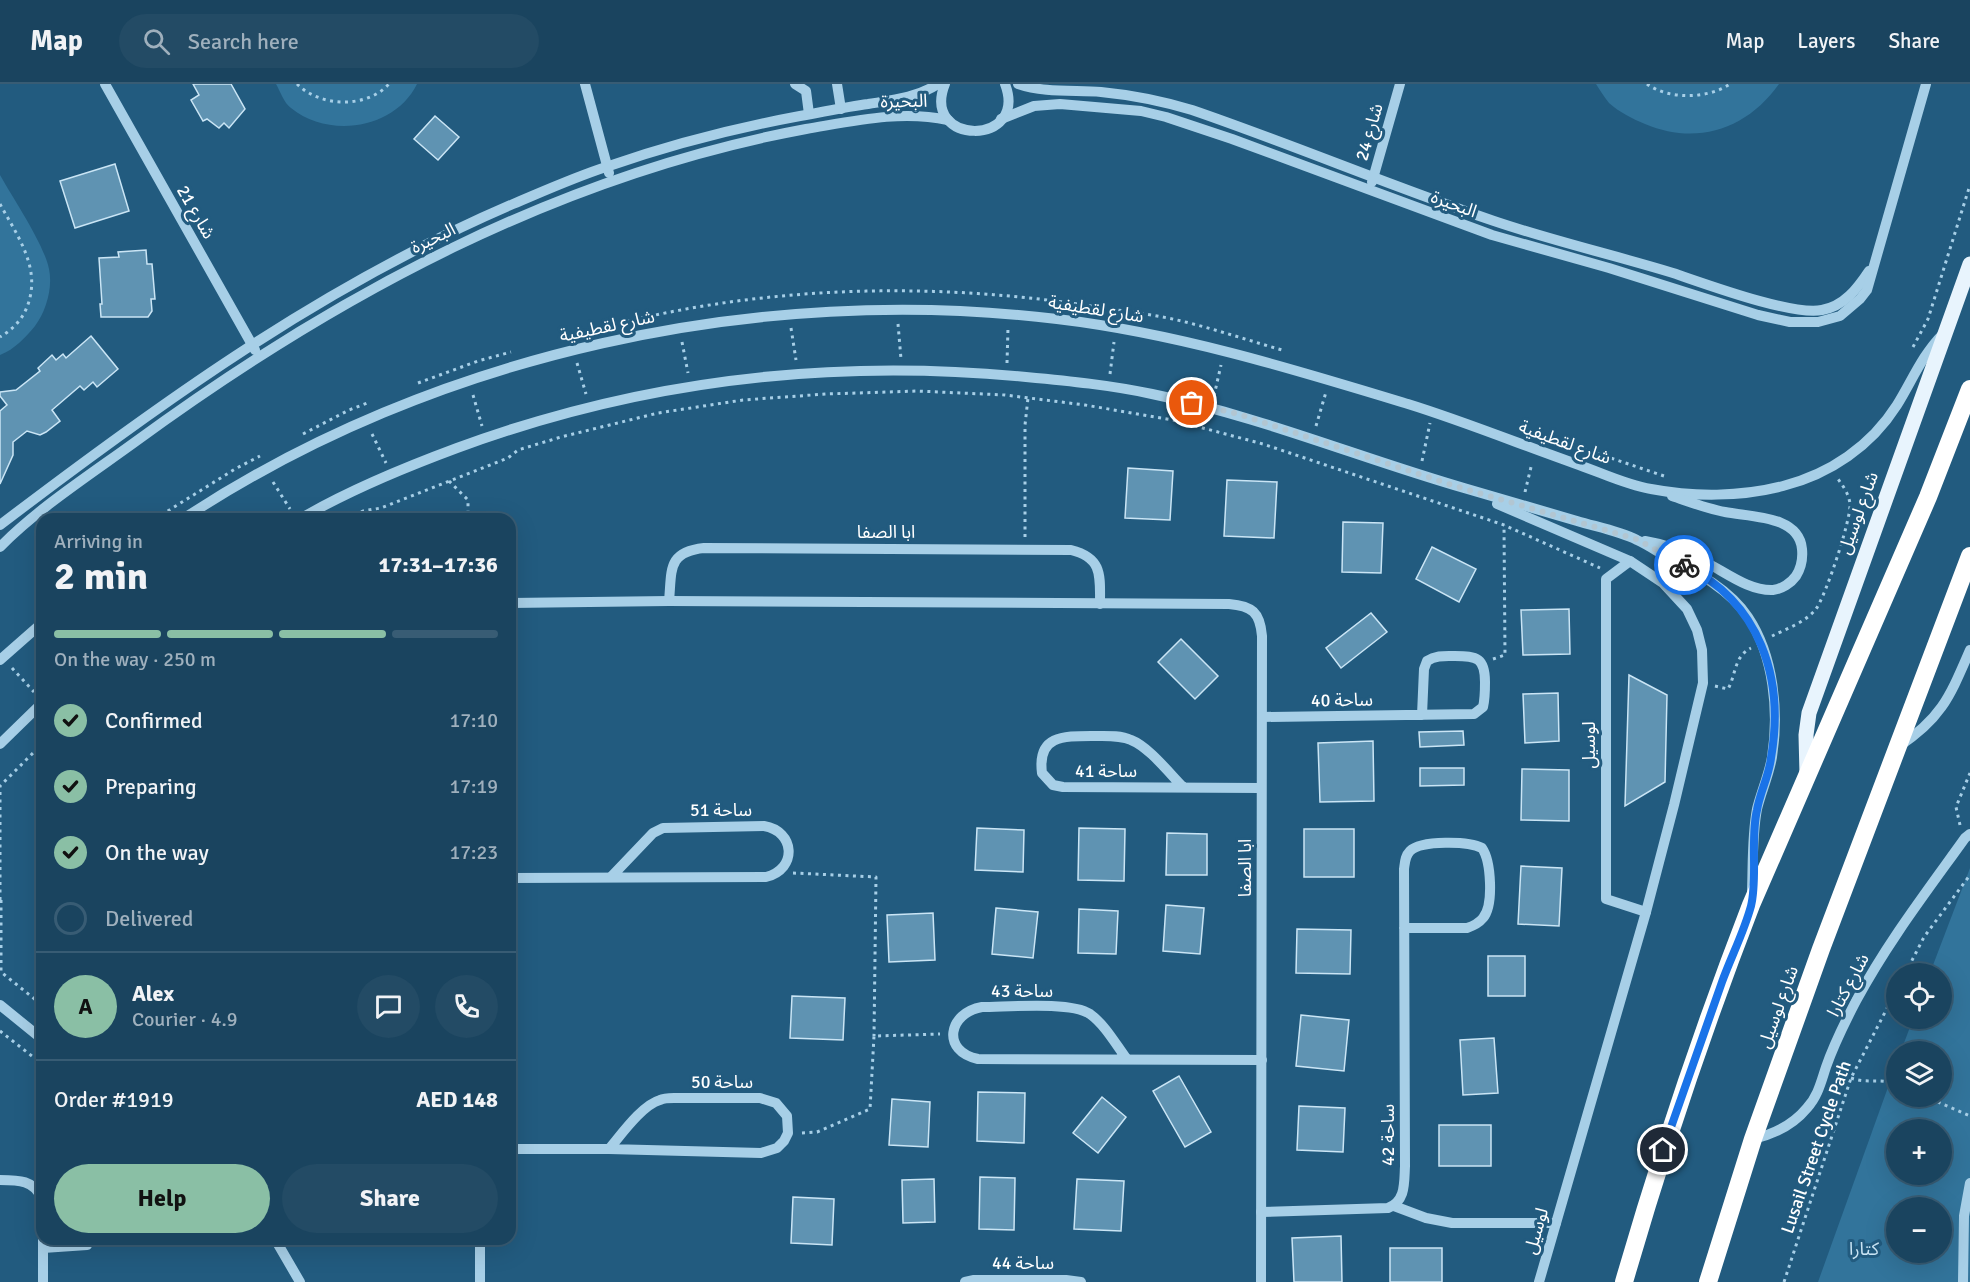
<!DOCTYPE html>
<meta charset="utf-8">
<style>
:root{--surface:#1a445f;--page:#234b65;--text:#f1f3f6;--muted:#9fb0bd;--line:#385c74;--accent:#8abfa5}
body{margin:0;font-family:Signika,"Noto Sans Arabic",sans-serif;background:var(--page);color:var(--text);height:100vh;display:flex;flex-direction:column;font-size:22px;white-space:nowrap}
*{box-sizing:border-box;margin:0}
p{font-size:20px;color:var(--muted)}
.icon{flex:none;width:33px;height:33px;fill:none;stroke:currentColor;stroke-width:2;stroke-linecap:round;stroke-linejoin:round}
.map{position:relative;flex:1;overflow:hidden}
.sheet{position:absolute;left:36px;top:429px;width:480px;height:732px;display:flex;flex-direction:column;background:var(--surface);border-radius:18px;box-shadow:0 6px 24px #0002,0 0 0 2px var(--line)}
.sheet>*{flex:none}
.controls{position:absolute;left:1886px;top:879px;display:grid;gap:12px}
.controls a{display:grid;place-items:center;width:66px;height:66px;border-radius:50%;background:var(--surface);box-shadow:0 6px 24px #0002,0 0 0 2px var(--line);font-size:30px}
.pin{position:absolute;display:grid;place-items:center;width:51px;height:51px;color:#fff;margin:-26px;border:3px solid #fff;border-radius:50%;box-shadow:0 2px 6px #0007}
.courier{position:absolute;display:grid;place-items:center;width:60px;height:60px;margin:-30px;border:4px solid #1a73e8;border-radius:50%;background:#fff;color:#222;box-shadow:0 2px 8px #0007}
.overview em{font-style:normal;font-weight:700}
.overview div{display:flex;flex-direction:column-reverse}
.overview{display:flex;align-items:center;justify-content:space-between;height:102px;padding:0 18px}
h1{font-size:39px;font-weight:700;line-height:45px}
.bar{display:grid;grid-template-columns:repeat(4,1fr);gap:9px 6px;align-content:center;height:72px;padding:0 18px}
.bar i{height:8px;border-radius:4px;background:var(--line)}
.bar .active{background:var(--accent)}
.bar p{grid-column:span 4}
.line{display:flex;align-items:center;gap:15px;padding:0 18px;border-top:2px solid var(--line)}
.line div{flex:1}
.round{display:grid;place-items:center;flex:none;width:63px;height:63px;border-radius:32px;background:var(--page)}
ol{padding:0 18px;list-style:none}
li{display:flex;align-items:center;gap:18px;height:66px}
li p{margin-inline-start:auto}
li .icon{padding:6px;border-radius:50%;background:var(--accent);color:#111;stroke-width:4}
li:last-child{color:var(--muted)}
li i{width:33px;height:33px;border:3px solid var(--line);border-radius:50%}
.action{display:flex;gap:12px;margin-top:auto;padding:12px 18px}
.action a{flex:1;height:69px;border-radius:36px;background:var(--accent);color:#111;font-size:24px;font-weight:700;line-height:69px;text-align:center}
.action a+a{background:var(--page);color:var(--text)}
header{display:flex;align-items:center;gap:36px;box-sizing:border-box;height:84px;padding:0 30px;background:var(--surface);border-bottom:2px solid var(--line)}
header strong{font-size:28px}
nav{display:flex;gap:33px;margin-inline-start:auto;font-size:21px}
.search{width:420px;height:54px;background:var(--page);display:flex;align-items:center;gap:15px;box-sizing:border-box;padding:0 21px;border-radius:33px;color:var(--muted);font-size:22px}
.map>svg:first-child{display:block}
</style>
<header>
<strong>Map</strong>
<div class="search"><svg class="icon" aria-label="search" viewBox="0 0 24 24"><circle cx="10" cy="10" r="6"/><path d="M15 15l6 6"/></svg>Search here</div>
<nav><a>Map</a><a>Layers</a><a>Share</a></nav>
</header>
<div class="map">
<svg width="1970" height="1198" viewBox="0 0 1970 1198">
<rect width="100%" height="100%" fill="#225b7f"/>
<!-- green -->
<g fill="#32749b" fill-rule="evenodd">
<path d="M276,0h141c-22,45 -88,55 -126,24 -7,-5 -11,-17 -15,-24z"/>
<path d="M1596,0h183c-32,45 -82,62 -134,40 -12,-5 -26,-12 -36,-21 -5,-6 -9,-13 -13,-19z"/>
<path d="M0,91c14,25 44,69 49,94 4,19 -3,42 -14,57 -10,12 -20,23 -35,29z"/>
<path d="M1970,784v414h-152l78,-217v31h45v-44l-40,-1 12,-32 28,-1v-44l-11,-1zM1896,1046h45v44h-45zM1896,1124h45v44h-45z"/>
</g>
<!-- building -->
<g fill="#5f93b2" stroke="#cae5f5" stroke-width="1.5">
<polygon points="193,0 231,0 245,25 229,44 224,39 219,44 207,35 203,37 191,16 199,11"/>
<polygon points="435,32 459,53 438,76 414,55"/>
<polygon points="115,80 129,127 75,144 60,97"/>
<polygon points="146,166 147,180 152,180 155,215 151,215 152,227 148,233 101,233 100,220 102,220 99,174 119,173 118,168"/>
<polygon points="91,252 118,285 97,303 93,298 84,306 80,302 52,326 60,337 46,348 40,351 27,347 13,358 13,371 0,400 0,327 7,321 0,312 0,308 16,306 40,287 38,284 52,271 56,276 63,270 66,274"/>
<polygon points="1128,384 1173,387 1170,436 1125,434"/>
<polygon points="1227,396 1277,398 1274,454 1224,452"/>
<polygon points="1343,438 1383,439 1381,489 1342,488"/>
<polygon points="1432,463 1476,485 1459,518 1416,495"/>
<polygon points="1569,525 1570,570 1523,571 1521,526"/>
<polygon points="1371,529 1387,548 1341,584 1326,564"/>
<polygon points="1181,555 1218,592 1195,615 1158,578"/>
<polygon points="1629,591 1667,611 1665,698 1625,722"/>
<polygon points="1558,609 1559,657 1525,659 1523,610"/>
<polygon points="1463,647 1464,661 1420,663 1419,648"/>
<polygon points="1373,657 1374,717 1320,718 1318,659"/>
<polygon points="1420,684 1464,684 1464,701 1420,702"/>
<polygon points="1522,685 1569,686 1569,737 1521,736"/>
<polygon points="977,744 1024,746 1023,788 975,786"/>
<polygon points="1079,744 1125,745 1124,797 1078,796"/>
<rect x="1304" y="745" width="50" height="48"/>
<polygon points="1167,749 1207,750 1207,791 1166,791"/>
<polygon points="1521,782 1562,784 1559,842 1518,840"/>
<polygon points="1166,821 1204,824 1200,870 1163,867"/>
<polygon points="996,824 1038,828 1033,874 992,870"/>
<polygon points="1079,825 1118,827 1116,870 1078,869"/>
<polygon points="933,829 935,876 889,878 887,831"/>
<polygon points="1297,845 1351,846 1350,890 1296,889"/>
<rect x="1488" y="872" width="37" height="40"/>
<polygon points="792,912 845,914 843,956 790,954"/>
<polygon points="1301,931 1349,936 1344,987 1296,982"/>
<polygon points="1494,954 1498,1009 1463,1011 1460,956"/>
<polygon points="1179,992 1211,1048 1185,1063 1153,1007"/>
<polygon points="978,1008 1025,1009 1024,1059 977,1057"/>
<polygon points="1102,1013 1126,1033 1098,1069 1073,1049"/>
<polygon points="892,1015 930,1018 928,1063 889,1061"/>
<polygon points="1299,1022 1345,1024 1343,1068 1297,1066"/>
<rect x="1439" y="1041" width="52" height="41"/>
<polygon points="980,1093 1015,1094 1014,1146 979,1145"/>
<polygon points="934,1095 935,1138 903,1139 902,1096"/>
<polygon points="1077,1095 1124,1097 1121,1147 1074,1145"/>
<polygon points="793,1113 834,1115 832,1161 791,1159"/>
<polygon points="1341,1152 1342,1198 1294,1198 1292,1154"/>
<rect x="1390" y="1164" width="52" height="34"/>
</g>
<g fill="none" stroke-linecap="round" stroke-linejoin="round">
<!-- path -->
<g stroke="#a7cfe7" stroke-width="3" stroke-dasharray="3 4.5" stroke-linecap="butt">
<path d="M297,0c23,23 69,25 92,0"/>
<path d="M1647,0c22,16 61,15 83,0"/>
<path d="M0,120c18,33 42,65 27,103 -5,13 -15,23 -27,30"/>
<polyline points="898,240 901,275"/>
<path d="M605,243c163,-43 338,-46 505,-18 22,3 45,6 67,11 35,8 70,20 105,30"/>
<polyline points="791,244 796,276"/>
<polyline points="682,258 688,289"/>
<polyline points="1913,263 1928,235 1970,101"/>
<polyline points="577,279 586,310"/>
<polyline points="1007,279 1008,244"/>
<polyline points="1110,290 1114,258"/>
<polyline points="418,299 478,277 511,268"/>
<polyline points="473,311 482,342"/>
<polyline points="1214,312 1221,281"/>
<polyline points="1316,342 1326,308"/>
<polyline points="1519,343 1664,392"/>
<polyline points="303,350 349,326 370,318"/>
<polyline points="372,350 386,379"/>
<polyline points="1422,377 1430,339"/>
<polyline points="449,397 468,416 468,435"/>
<polyline points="273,398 290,425"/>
<polyline points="1525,408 1532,379"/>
<polyline points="155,435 235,385 260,372"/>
<polyline points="348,435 363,427 381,424 508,374 518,366 561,353 658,329 743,316 826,310 917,307 1005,311 1085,321 1173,336 1263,360 1504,441 1600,484"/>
<polyline points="1025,453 1025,341 1028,314"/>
<path d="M1772,552c14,-7 34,-14 44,-27 10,-14 35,-89 34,-105 -1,-10 -7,-18 -12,-25"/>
<polyline points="1493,575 1505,571 1504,441"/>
<polyline points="12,584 34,608"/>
<path d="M1715,602l13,3c8,-14 6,-33 23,-41"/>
<polyline points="1960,741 1956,723 1970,689"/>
<polyline points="793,789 876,793 874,952"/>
<polyline points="0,816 0,702 42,660"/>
<polyline points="1,816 1,888 42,921"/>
<polyline points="1905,890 1924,853 1970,791"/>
<polyline points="0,947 42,980"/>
<path d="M1851,994c16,6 29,0 45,6"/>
<polyline points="1924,1012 1970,1032"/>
<polyline points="802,1049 817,1048 870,1025 874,952 940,950"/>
<polyline points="1784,1198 1851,994 1896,907"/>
</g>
<!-- minor -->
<g stroke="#a7cfe7" stroke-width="10">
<polyline points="105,0 255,266"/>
<polyline points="585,0 609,89"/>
<polyline points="795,0 806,7 809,30"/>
<polyline points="837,0 841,25"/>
<path d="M945,0c-25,62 84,63 60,0"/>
<path d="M1018,0c26,9 56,6 83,8 31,3 61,9 91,18 102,35 201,77 302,111 59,20 120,34 179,52 33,11 119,43 149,37 22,-4 35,-21 47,-39"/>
<polyline points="1001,35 1034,22 1060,20 1141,27 1166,33 1232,55 1492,151 1609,184 1758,231 1790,238 1818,238 1840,232 1860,215 1867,206 1926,0"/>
<polyline points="1372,98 1400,0"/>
<polyline points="1497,420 1630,477 1663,499 1687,525 1697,546 1702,566 1703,599 1674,721 1646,828 1539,1198"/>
<path d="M183,435c251,-166 576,-236 874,-200 119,14 236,50 351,85 58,18 114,41 171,61 23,8 47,20 72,24 42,8 90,8 132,-3 47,-12 88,-40 114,-81 15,-24 25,-50 46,-71"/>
<path d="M300,435c49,-29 103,-51 157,-71 184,-68 374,-90 569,-71 43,4 84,8 126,17 107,22 208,64 312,94 38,11 75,22 113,33 20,6 42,10 60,19 11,5 21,12 32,18 29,15 60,31 79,59 26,39 31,95 24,140 -3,18 -11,35 -15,52 -5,26 -4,55 -5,82"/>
<path d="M0,441c163,-124 324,-240 513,-321 31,-13 62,-27 93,-37 63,-22 129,-39 194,-51 23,-4 45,-9 68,-12 25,-4 48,-6 70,-20"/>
<path d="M1645,457c18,3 35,9 52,17 24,10 49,33 76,32 9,-1 18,-7 23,-14 5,-8 7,-17 6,-27 -3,-34 -52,-32 -77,-37 -17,-3 -35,-10 -53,-16"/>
<path d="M0,463c37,-38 91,-73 135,-105 201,-147 423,-267 671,-313 48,-8 94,-19 142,-9"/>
<polyline points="1630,477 1606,495 1606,815 1646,828"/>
<path d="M669,517c3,-31 -2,-49 35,-53l367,2c32,8 29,26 29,54"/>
<path d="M510,519l159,-2 560,3c23,2 31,8 33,32l-1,646"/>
<polyline points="0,576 42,539"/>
<path d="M1262,633l212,-3 9,-7c2,-8 2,-16 2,-25 0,-24 -8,-26 -30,-26 -10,0 -19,-1 -28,5l-3,8 -2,46"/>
<polyline points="0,660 42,619"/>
<path d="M1898,663c44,-29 52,-51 72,-97"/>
<path d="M1183,703c-14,-14 -34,-40 -52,-47 -11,-5 -25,-4 -37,-4 -30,0 -57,-1 -52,37l11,12 10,2 198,1"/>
<path d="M510,794l256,-1c32,-8 29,-46 -2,-51l-101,2 -10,5 -42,44"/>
<polyline points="0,921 42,955"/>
<path d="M1126,974c-11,-15 -21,-33 -36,-44 -19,-13 -83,-7 -108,-7 -34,6 -41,44 -4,52l284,1"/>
<path d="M1753,1055c22,-5 40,-14 54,-31 11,-12 14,-26 19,-41 8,-23 19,-45 30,-66 31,-58 71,-110 109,-163l5,-4"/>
<path d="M510,1065h99l152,4 16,-5 7,-7 4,-8 -1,-17 -11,-13 -16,-5h-86c-4,0 -10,0 -14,2 -18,5 -39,35 -51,49"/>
<path d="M0,1096c18,0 35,0 42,19"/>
<polyline points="1394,1122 1426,1134 1452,1139 1556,1139"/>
<path d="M1261,1128l127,-4c18,-7 16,-25 17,-42l-1,-297c1,-7 1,-13 6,-18 11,-11 59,-10 72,-3 9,13 12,57 1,70 -4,5 -10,8 -16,10h-63"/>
<polyline points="43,1155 43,1198"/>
<polyline points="275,1155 300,1198"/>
<polyline points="43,1164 87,1161 87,1155"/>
<polyline points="480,1198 480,1155"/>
<polyline points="965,1198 974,1196 1066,1196 1081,1198"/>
<polyline points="1963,1198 1964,1132 1970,1099"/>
</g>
<!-- major -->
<polyline stroke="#e8f4fd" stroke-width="15" points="1807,690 1806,651 1809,629 1970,180"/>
<!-- highway -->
<g stroke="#fff" stroke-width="18">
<path d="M1624,1198c37,-128 79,-253 127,-377l177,-408 42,-108"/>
<polyline points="1708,1198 1753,1055 1821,865 1970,472"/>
</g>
</g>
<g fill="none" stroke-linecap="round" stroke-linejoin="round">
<!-- done -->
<polyline stroke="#b2c6d2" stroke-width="6" stroke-dasharray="0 10.8" points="1192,319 1238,330 1455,402 1636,455 1684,481"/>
<!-- route -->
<path stroke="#1a73e8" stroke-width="8" d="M1663,1066c20,-56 39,-112 59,-168 9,-25 22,-50 29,-76 7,-28 -1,-67 6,-96 3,-18 12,-34 14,-52 14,-80 -11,-156 -87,-193"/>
</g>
<g text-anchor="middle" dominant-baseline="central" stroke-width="6" stroke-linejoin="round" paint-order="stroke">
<!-- street labels -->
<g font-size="18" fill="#fff" stroke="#225b7f">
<text transform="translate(904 17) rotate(-1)">البحيرة</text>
<text transform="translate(1369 48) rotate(-74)">شارع 24</text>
<text transform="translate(1454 120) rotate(20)">البحيرة</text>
<text transform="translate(196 128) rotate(60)">شارع 21</text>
<text transform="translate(433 154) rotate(-26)">البحيرة</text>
<text transform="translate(1096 225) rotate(9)">شارع لقطيفية</text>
<text transform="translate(607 242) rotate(-12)">شارع لقطيفية</text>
<text transform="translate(1565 358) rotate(20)">شارع لقطيفية</text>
<text transform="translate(1858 429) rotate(-70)">شارع لوسيل</text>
<text x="886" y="448">ابا الصفا</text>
<text transform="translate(1342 616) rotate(-1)">ساحة 40</text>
<text transform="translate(1589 661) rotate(-90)">لوسيل</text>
<text x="1106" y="687">ساحة 41</text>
<text x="721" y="726">ساحة 51</text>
<text transform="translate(1245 784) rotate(-90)">ابا الصفا</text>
<text transform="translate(1848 901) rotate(-62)">شارع كتارا</text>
<text x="1022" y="907">ساحة 43</text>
<text transform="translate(1778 923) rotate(-70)">شارع لوسيل</text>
<text x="722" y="998">ساحة 50</text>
<text transform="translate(1388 1051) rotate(-90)">ساحة 42</text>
<text transform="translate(1816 1063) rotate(-71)">Lusail Street Cycle Path</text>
<text transform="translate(1536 1147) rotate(-74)">لوسيل</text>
<text x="1023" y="1179">ساحة 44</text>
</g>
<!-- park labels -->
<g font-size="18" fill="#cae5f5" stroke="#225b7f">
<text x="1864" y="1165">كتارا</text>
</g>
</g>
</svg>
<div class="controls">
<a><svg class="icon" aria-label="locate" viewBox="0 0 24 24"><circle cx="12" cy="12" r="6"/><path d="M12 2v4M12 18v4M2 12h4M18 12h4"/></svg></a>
<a><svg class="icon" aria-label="layers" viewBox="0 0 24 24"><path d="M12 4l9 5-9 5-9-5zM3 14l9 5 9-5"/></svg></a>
<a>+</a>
<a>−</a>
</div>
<div class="pin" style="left:1192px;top:319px;background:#ea580c"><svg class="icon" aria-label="bag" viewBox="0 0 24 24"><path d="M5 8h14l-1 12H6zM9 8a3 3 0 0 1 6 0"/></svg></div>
<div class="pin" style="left:1663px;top:1066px;background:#1f2937"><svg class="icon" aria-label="home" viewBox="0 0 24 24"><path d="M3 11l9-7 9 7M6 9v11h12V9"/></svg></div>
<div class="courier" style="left:1684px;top:481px"><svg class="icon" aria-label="bike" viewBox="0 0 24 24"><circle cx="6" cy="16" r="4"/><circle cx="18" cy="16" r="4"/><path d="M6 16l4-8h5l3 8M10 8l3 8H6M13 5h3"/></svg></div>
<section class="sheet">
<div class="overview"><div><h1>2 min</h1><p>Arriving in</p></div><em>17:31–17:36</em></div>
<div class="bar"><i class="active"></i><i class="active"></i><i class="active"></i><i></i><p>On the way · 250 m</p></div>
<ol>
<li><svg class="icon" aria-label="check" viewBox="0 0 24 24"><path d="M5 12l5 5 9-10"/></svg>Confirmed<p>17:10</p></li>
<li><svg class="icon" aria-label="check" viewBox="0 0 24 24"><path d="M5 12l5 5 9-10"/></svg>Preparing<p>17:19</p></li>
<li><svg class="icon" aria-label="check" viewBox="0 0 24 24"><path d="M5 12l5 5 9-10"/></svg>On the way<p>17:23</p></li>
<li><i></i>Delivered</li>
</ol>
<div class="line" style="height:108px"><b class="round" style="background:var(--accent);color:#111">A</b><div><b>Alex</b><p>Courier · 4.9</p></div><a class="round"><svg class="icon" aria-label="chat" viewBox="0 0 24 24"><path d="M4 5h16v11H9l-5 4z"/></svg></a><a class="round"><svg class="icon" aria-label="phone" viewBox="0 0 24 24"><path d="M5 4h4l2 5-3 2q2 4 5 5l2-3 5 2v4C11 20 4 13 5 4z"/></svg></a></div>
<div class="line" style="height:78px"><div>Order #1919</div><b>AED 148</b></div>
<div class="action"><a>Help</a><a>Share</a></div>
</section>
</div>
